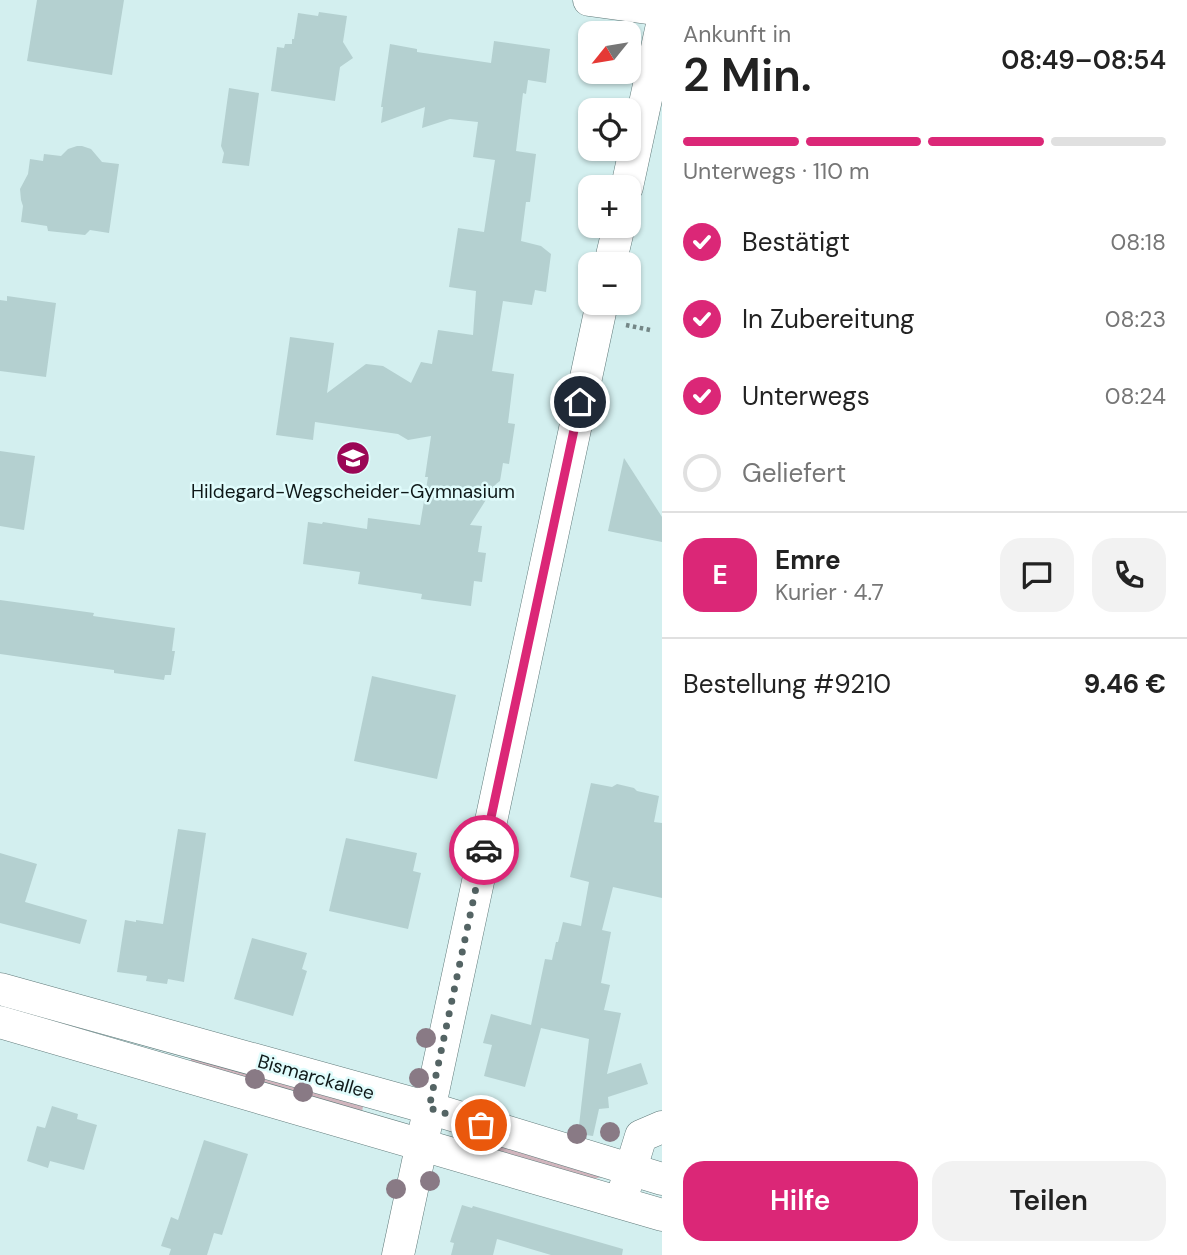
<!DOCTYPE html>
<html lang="de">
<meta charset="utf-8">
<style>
:root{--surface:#fff;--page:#f2f2f2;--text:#222;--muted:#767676;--line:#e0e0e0;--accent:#db2777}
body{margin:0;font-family:"DM Sans",sans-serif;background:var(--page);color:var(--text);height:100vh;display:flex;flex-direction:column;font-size:26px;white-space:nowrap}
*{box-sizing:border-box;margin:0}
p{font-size:23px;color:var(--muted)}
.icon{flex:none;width:38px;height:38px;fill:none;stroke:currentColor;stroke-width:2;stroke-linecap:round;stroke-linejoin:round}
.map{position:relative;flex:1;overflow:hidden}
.sheet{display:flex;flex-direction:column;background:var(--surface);width:525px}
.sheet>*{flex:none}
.needle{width:46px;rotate:240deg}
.controls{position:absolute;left:578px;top:21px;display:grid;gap:14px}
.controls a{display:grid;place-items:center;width:63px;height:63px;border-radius:14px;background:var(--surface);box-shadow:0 2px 5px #0004;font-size:35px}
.pin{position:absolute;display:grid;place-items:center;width:60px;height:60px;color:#fff;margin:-30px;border:4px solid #fff;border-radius:50%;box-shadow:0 2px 7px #0007}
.courier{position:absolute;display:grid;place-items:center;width:70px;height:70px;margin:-35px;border:5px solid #db2777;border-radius:50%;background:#fff;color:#222;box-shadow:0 2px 9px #0007}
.headline em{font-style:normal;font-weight:600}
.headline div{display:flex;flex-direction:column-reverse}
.headline{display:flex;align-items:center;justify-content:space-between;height:119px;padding:0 21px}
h1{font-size:46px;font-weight:600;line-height:52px}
.bar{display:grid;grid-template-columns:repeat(4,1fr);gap:10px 7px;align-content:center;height:84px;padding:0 21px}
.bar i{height:9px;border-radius:5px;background:var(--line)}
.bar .on{background:var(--accent)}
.bar p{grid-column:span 4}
.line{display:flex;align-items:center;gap:18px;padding:0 21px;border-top:2px solid var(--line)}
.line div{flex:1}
.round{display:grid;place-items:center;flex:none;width:74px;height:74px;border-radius:21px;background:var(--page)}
ol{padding:0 21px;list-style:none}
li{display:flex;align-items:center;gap:21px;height:77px}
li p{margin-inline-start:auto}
li .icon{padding:7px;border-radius:50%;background:var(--accent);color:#fff;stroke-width:4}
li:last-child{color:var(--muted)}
li i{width:38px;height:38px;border:4px solid var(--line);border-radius:50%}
.cta{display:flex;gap:14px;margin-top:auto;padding:14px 21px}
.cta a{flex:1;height:80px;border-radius:21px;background:var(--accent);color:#fff;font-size:28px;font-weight:600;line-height:80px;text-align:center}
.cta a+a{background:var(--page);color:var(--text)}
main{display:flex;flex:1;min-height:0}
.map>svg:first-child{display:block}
</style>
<main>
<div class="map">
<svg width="662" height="1255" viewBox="0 0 662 1255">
<rect width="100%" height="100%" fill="#d3efef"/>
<!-- green -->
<g fill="#d0b5bd">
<polygon points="193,1053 364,1102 361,1116 189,1066"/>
<polygon points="489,1138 602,1177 593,1179 485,1151"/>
</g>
<!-- building -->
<g fill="#b4d0d0">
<polygon points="37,0 124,0 112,75 27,61"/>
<polygon points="319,12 347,16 343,42 353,58 340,67 335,101 271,91 277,47 284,48 285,44 292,44 292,39 294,39 298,13 318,16"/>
<polygon points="494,41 550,49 546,83 528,80 526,94 523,93 516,151 536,154 530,202 526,202 521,241 541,246 551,254 546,292 535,290 532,305 503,301 492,371 514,374 508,423 515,424 509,464 503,463 500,481 496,484 470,525 482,526 478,552 486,553 482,582 474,581 471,606 421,599 422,594 358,584 360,572 303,564 308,522 322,524 323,522 367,529 368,518 420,525 428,477 425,477 431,436 408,440 398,434 315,422 313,440 276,435 290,337 334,343 327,393 366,364 383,366 411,383 421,362 432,364 438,330 473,335 476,291 449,287 458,228 484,232 495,160 473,157 478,122 450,119 422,128 425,107 381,123 383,107 381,107 390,44 417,49 417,52 491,63"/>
<polygon points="229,88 259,93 249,166 222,163 224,153 221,146"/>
<polygon points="77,146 82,146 91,149 102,162 119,164 109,233 90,230 85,235 48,231 47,226 21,222 23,206 21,200 20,189 28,174 30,159 43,161 44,154 61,156 68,149"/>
<polygon points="7,296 56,303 46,377 0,371 0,300 7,301"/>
<polygon points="0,451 35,456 24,530 0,526"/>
<polygon points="624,458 662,517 662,542 608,531"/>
<polygon points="0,600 94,613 93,616 175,628 172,651 175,651 171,675 165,675 164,680 114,673 114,670 0,654"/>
<polygon points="372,676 456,695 437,779 354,761"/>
<polygon points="591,783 612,787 617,784 634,788 637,791 659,796 654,822 662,823 662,898 613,887 602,930 611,932 601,983 610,985 604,1010 621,1013 607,1074 641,1063 648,1084 608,1097 609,1108 599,1109 593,1136 578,1134 589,1039 541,1028 525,1087 484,1076 492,1045 483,1043 491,1014 531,1025 545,959 552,960 556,942 558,942 563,922 581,926 589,882 570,877"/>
<polygon points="178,829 206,833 184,982 168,979 167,984 146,981 147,976 117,972 125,920 136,922 136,920 163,924"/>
<polygon points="346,838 417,853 413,871 421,873 408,929 329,911"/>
<polygon points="0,853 37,864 25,902 87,920 80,944 0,923"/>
<polygon points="252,938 307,953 302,969 307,971 293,1016 234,999"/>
<polygon points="52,1106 78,1114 77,1119 97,1125 84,1170 50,1161 48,1168 27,1161 37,1126 45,1128"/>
<polygon points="204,1140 248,1154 222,1235 214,1233 207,1255 169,1255 171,1249 161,1246 171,1217 178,1220"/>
<polygon points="462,1205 472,1208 473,1206 623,1249 622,1255 551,1255 497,1239 493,1255 451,1255 454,1243 450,1242"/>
</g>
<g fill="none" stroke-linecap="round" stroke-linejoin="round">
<!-- minor casing -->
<g stroke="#607a7a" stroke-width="33">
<g id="minor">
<polyline points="589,0 662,10"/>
<polyline points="627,187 662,25"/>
<polyline points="610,264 619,226"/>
<polyline points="0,989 429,1108 662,1179"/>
<polyline points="0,1022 662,1215"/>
<polyline points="624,1191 641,1136 662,1127"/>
<polyline points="398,1255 602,303"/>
</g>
</g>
<!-- path -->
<polyline stroke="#748787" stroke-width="4.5" stroke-dasharray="3.5 3.5" stroke-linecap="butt" points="626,325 650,330"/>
<!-- minor -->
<use href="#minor" stroke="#fff" stroke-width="32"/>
</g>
<!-- trees -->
<g fill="#897a85">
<circle cx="426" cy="1038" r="10"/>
<circle cx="419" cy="1078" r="10"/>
<circle cx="255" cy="1079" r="10"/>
<circle cx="303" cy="1092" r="10"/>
<circle cx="610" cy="1132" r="10"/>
<circle cx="577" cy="1134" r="10"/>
<circle cx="430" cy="1181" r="10"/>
<circle cx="396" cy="1189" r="10"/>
</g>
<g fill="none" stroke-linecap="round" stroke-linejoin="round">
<!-- done -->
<polyline stroke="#546464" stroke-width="7" stroke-dasharray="0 12.6" points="481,1125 429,1108 484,850"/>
<!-- route -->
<polyline stroke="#db2777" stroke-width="9" points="484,850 580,402"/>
</g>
<!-- icons -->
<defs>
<g id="school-disc" transform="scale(1.75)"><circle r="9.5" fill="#9b0756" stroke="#e0fcfc"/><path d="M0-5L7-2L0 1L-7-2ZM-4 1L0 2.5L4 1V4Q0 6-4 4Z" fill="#fff"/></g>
</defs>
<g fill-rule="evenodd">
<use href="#school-disc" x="353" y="458"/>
</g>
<g text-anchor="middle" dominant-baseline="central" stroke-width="5" stroke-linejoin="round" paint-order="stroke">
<!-- poi labels -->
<g font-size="19" fill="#0f1919" stroke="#e0fcfc">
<text x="353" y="491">Hildegard-Wegscheider-Gymnasium</text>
</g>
<!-- street labels -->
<g font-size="19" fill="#0f1919" stroke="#e0fcfc">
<text transform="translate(316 1077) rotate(16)">Bismarckallee</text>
</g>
</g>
</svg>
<div class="controls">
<a><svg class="needle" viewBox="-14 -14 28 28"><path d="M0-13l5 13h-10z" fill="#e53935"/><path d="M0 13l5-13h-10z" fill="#767676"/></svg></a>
<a><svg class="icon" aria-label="locate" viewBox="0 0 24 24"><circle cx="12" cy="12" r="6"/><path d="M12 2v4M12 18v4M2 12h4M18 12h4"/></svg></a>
<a>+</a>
<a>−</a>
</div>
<div class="pin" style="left:481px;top:1125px;background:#ea580c"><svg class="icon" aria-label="bag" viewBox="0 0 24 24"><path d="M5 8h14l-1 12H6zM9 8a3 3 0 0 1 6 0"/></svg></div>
<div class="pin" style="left:580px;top:402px;background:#1f2937"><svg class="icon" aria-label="home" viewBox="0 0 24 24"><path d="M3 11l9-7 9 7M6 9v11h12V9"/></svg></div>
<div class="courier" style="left:484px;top:850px"><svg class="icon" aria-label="car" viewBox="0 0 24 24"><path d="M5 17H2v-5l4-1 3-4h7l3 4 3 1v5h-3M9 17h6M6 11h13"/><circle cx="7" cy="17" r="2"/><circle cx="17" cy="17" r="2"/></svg></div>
</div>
<section class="sheet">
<div class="headline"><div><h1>2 Min.</h1><p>Ankunft in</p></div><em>08:49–08:54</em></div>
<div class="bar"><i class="on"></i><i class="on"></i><i class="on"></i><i></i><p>Unterwegs · 110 m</p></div>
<ol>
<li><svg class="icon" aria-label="check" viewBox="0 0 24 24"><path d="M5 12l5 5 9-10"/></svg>Bestätigt<p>08:18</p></li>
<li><svg class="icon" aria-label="check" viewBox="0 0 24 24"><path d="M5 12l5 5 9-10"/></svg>In Zubereitung<p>08:23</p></li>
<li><svg class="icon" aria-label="check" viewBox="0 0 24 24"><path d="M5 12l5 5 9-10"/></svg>Unterwegs<p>08:24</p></li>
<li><i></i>Geliefert</li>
</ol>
<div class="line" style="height:126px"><b class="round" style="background:var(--accent);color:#fff">E</b><div><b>Emre</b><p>Kurier · 4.7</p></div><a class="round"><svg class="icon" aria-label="chat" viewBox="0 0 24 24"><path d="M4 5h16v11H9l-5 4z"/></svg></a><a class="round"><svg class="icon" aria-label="phone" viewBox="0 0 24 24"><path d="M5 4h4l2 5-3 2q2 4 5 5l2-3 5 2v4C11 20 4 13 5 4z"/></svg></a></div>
<div class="line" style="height:91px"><div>Bestellung #9210</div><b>9.46 €</b></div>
<div class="cta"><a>Hilfe</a><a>Teilen</a></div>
</section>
</main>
